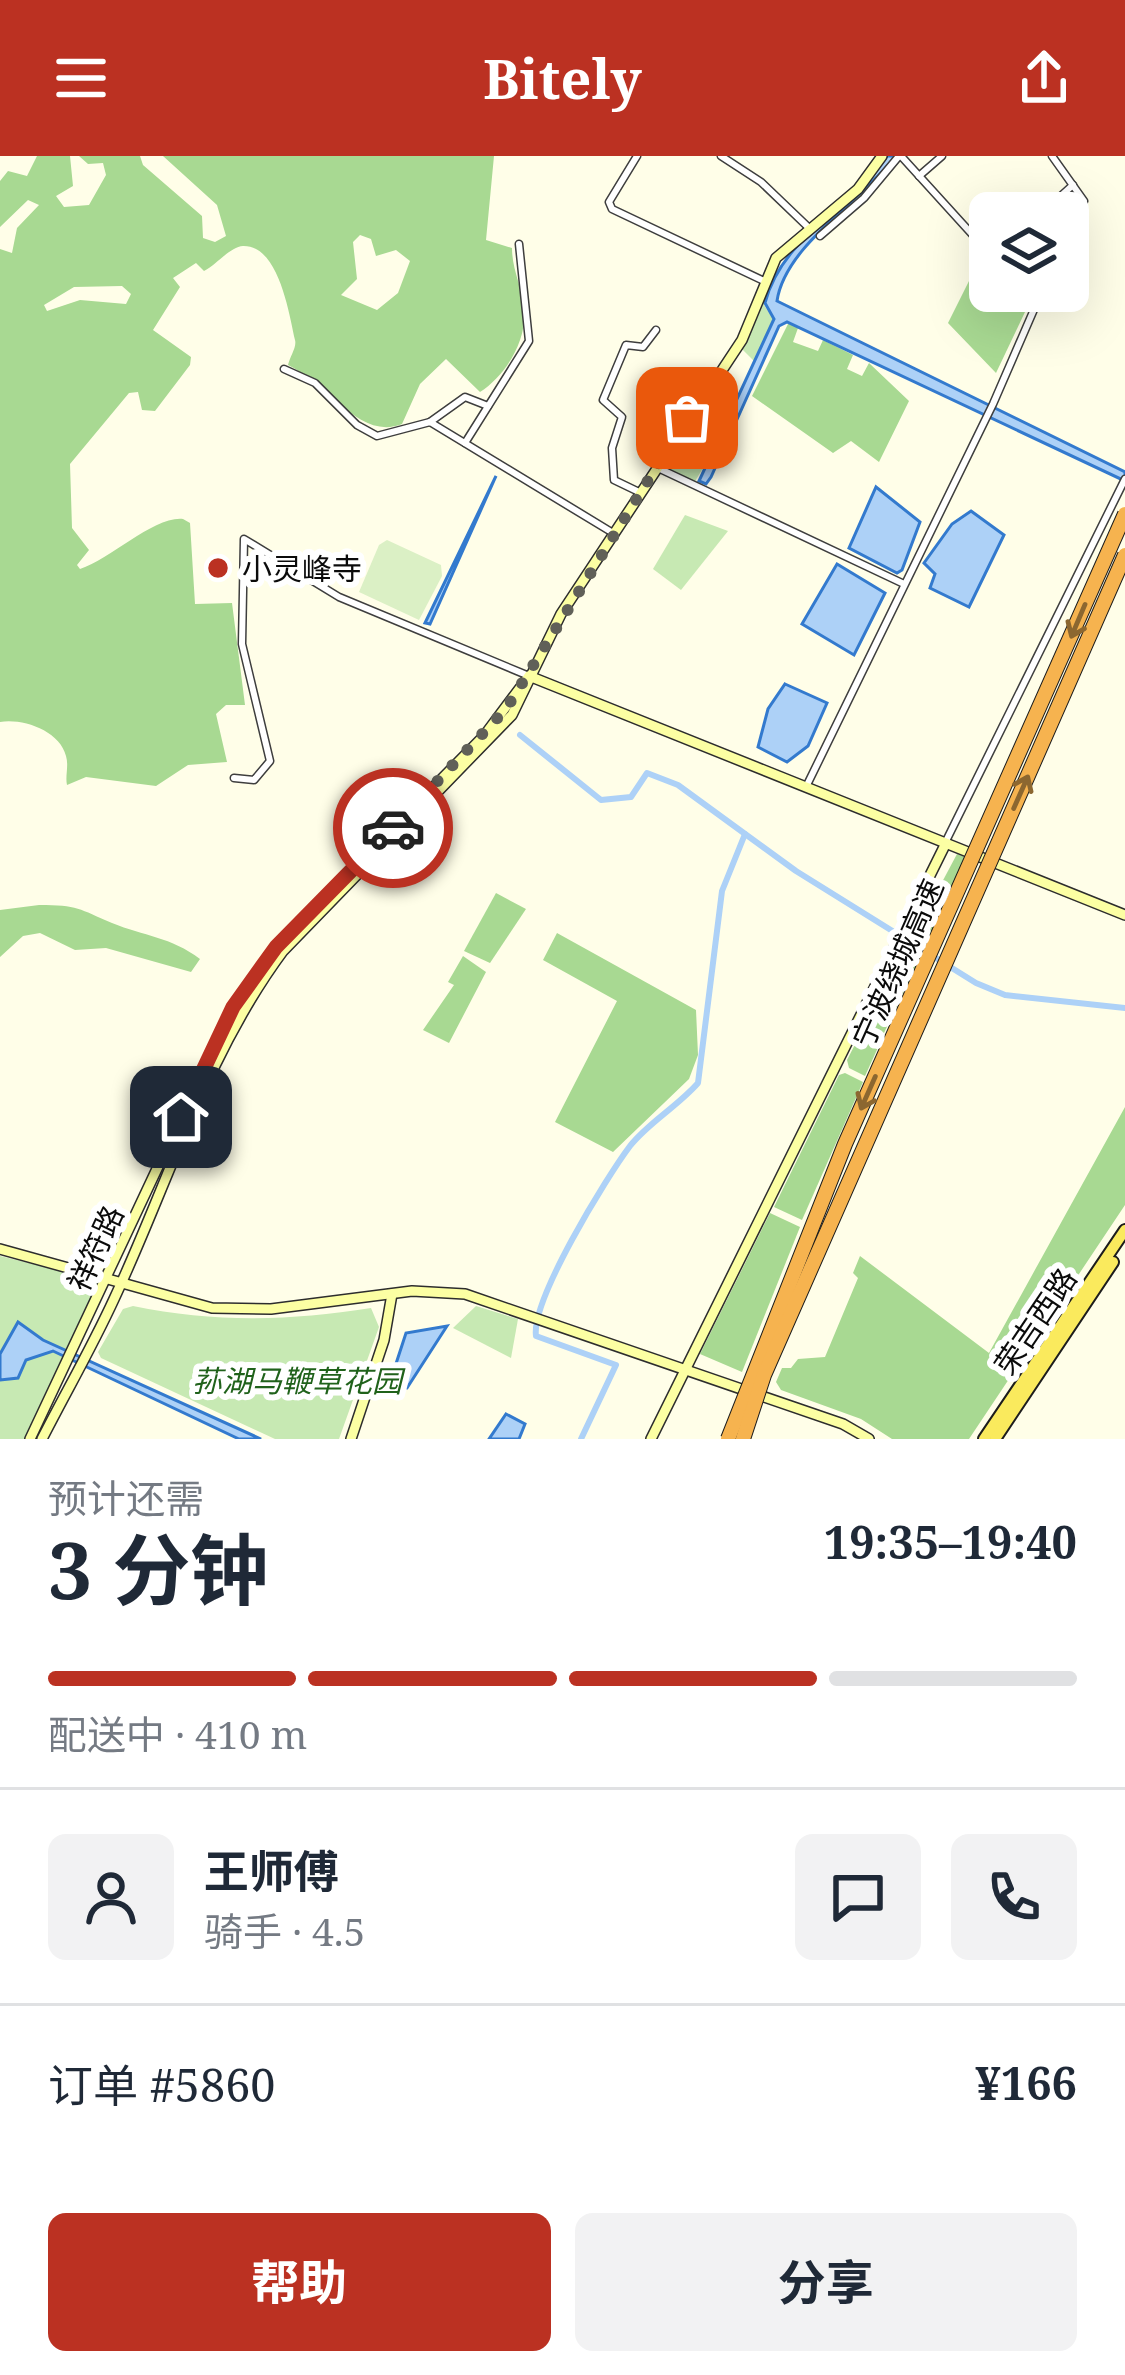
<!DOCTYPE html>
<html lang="zh">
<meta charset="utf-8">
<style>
:root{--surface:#fff;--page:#f2f2f3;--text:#1f2937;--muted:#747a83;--line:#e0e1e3;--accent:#bb3122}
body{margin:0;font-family:"Noto Serif","Noto Sans SC",serif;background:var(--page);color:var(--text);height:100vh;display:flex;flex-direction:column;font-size:45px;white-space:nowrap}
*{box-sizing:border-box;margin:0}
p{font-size:39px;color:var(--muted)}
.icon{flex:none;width:66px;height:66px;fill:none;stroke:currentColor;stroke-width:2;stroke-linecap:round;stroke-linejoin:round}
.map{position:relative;height:1283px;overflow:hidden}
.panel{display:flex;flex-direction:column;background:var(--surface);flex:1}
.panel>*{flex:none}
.tools{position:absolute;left:969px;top:36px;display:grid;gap:24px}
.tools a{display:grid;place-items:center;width:120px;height:120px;border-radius:18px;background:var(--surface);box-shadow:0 12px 48px #0002;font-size:60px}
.pin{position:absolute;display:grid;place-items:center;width:102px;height:102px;color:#fff;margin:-51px;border-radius:24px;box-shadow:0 6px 18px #0006}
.courier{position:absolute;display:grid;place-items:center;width:120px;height:120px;margin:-60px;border:9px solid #bb3122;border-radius:50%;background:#fff;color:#222;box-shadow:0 3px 15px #0007}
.headline em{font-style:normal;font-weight:700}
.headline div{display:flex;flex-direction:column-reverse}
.headline{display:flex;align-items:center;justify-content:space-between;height:204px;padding:0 48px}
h1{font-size:78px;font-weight:700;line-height:90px}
.bar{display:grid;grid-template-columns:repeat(4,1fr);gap:18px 12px;align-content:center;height:144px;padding:0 48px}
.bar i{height:15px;border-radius:9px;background:var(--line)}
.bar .selected{background:var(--accent)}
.bar p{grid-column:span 4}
.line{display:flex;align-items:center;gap:30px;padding:0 48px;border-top:3px solid var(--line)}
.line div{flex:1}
.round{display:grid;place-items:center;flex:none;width:126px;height:126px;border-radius:18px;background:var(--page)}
.primary-button{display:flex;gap:24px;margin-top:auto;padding:24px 48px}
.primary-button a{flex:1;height:138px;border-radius:18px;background:var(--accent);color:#fff;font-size:48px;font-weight:700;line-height:138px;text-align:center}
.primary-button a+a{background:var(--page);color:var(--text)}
header{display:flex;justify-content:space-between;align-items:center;height:156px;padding:0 48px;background:var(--accent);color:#fff;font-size:54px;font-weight:700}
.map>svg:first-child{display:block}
</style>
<header><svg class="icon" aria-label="menu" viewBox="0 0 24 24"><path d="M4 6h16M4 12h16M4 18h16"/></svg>Bitely<svg class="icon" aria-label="share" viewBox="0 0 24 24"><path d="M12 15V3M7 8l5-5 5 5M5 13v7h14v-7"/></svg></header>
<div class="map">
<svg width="1125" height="1283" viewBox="0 0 1125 1283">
<rect width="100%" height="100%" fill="#fffee8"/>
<!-- green -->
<g fill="#c7e9b3">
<polygon points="765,126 770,128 764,149 773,163 755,206 740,191"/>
<polygon points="686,283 712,297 694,327 665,312"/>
<polygon points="685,359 728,375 681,434 653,413"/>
<polygon points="0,1100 104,1125 27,1283 0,1283"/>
<path d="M133,1150c82,17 155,15 238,2l8,19 -40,112h-64l-174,-81 -3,-6 25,-43z"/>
<polygon points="476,1150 518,1163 511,1202 453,1172"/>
</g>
<!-- forest -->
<g fill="#a8d992" fill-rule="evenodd">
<path d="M37,0h33l3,30 -17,10 8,11 25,-2 17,-30 -3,-12 -15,1 -9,-8h61l3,9 59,51 1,22 12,4 11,-6 -9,-31 -54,-49h331l-8,84 26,8c0,22 10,39 12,58 4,34 -18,69 -44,86l-34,-33 -26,25 -18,40c-43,17 -73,-40 -114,-59 2,-9 9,-18 7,-25 -6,-26 -16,-95 -52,-94 -13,1 -27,19 -39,25l-8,-8 -23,15 7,9 -27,43 38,27 -1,8 -35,46 -13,-1 -4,-18 -9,1 -59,71 2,64 17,22 -12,15 3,4c31,-10 74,-53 103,-50l7,4 5,81 37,-1 13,102h-19l-10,9 11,48 -39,3 -32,21 -70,-9 -19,8c-2,-9 2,-19 -1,-29 -6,-25 -43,-38 -66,-34v-473l12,4 5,-25 22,-23 -11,-5 -28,27v-46l8,-10 19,5zM360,79l11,4 5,17 20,-6 14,11 -12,32 -21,17 -36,-15 16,-16 -4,-37zM122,130l9,8 -5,10 -46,-4 -33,11 -3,-6 30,-18z"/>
<polygon points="978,107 990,119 990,135 1006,135 1025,156 996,217 948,167"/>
<polygon points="789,166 798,172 793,186 818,195 823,184 853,199 847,213 862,220 869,207 909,245 879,306 851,285 833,297 752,240"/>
<polygon points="957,698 965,701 945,746 932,745"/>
<polygon points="496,737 526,753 490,807 464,795"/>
<path d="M39,749c39,0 40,4 73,18 32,13 59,14 88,36l-9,13 -85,-24 -31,2 -35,-17 -17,3 -23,21v-47z"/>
<polygon points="930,750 941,756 927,785 911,777"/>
<polygon points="557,777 696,854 698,899 689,923 613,996 555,966 617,845 543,804"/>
<polygon points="904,790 921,799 884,877 865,868"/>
<polygon points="463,800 486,816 449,887 423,874 454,829 448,826"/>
<polygon points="862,875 881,885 865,920 849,912 847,904"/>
<polygon points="845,917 863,926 802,1064 774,1051 839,919"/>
<polygon points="1125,951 1125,1049 969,1283 892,1283 861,1263 781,1234 776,1226 782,1212 791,1212 798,1203 825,1201 858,1122 853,1117 860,1100 989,1197"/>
<polygon points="770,1057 800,1071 742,1216 700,1198"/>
</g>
<!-- pitch -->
<polygon fill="#dbf0c5" points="387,384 441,409 442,420 419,464 359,436 379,389"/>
<!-- water -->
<g fill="#add1f7" stroke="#337ace" stroke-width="3">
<path d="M887,0h9c-36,46 -111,90 -119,145l348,171v9l-338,-159 -8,4 -68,151 -5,7 -7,-3 75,-162 -9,-16c16,-64 84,-95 122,-147z"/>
<polygon points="496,320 430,468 425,467"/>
<polygon points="876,331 920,366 902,414 897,417 849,392"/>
<polygon points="971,355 1004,379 969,451 930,432 935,418 924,407 952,368"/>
<polygon points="837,408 885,437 854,499 802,468"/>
<polygon points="785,528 827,547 808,590 787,606 758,591 768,553"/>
<polygon points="18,1166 43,1184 261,1283 239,1283 53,1195 26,1204 18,1222 0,1224 0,1198"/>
<polygon points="447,1170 407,1232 394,1231 391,1223 406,1177"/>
<polygon points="506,1258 525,1268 519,1283 489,1283"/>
</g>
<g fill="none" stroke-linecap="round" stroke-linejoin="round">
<!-- canal -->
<g stroke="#add1f7" stroke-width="6">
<polyline points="520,579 601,644 631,641 647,617 678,629 796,715 976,827 1005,839 1125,852"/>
<path d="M581,1283l35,-74 -80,-29c-5,-36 70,-158 94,-190 18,-23 48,-40 68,-63l24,-192 23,-57"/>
</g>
<!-- street casing -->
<g stroke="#3e3e3e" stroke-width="9">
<g id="street">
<polyline points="637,0 609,46 612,53 764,125"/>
<polyline points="721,0 761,26 808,71"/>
<polyline points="901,0 990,98"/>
<polyline points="1052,0 1084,45 1068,81"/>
<polyline points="919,20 942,0"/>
<polyline points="1042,57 1073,29"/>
<polyline points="820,80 864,42 899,0"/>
<polyline points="1023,135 1035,148"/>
<polyline points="284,213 315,227 357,269 377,280 430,266 613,377"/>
<polyline points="430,266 465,241 488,250"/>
<polyline points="465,287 529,185 519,88"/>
<polyline points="658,312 904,428"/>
<polyline points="639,336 614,324 612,292 622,261 603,244 626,189 643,191 656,174"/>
<polyline points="234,622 254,624 270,605 242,488 244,383 339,441 529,520"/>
<polyline points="806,631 993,248 1042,135"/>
<polyline points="946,685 1125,323"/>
</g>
</g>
<!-- secondary casing -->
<g stroke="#2d2d2d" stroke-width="12">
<g id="secondary">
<polyline points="529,520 1125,759"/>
<polyline points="0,1093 212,1152 271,1153 412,1135 465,1138 843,1268 869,1283"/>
<polyline points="30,1283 233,851 276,791 484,580 529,520"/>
<path d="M42,1283c24,-47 50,-92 72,-140 55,-117 91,-243 169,-348l229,-236 49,-101 181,-274 34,-82 82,-69 24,-33"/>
<polyline points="351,1283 384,1184 392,1138"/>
<polyline points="651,1283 946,687"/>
</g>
</g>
<!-- primary casing -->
<g stroke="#1c1c1c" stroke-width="14">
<g id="primary">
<polyline points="984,1283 1125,1074"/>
<polyline points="995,1283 1113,1106"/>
</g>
</g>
<!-- street -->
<use href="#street" stroke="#fff" stroke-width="6"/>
<!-- secondary -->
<use href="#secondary" stroke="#fcffa3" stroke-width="9"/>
<!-- primary -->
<use href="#primary" stroke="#faea5d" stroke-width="10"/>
<!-- highway-bridge casing -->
<g stroke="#1c1c1c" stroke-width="16" stroke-linecap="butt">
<g id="highway-bridge">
<polyline points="728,1283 845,988 1125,358"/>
<polyline points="743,1283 764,1219 1125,399"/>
</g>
</g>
<!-- highway-bridge -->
<use href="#highway-bridge" stroke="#f6b34f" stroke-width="14"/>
</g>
<!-- one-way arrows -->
<defs><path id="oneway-shaft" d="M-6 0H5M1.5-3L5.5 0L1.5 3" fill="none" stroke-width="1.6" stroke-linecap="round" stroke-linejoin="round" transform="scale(3)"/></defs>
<g stroke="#8c6730">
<use href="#oneway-shaft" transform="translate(1078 465) rotate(113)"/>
<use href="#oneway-shaft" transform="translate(1021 636) rotate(-66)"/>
<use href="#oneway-shaft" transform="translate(868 937) rotate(114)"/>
</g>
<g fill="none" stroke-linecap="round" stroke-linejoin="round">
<!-- done -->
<polyline stroke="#606058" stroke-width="12" stroke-dasharray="0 21.6" points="393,672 506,553 687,262"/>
<!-- route -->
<polyline stroke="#bb3122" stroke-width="15" points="181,961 233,851 276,791 393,672"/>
</g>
<!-- markers -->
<circle fill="#bb3122" stroke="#fff" stroke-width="4.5" cx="218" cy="412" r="12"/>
<g text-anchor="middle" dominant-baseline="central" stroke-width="12" stroke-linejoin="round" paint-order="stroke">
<!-- poi labels -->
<g font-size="30" fill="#0b0b0b" stroke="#fff" text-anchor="start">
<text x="242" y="412">小灵峰寺</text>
</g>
<!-- street labels -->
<g font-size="30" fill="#0b0b0b" stroke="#fff">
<text transform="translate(897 807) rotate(-66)">宁波绕城高速</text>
<text transform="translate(95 1092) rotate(-65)">祥符路</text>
<text transform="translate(1035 1165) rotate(-56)">荣吉西路</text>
</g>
<!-- park labels -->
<g font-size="30" font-style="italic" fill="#20621b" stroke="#fff">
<text x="297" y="1224">荪湖马鞭草花园</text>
</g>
</g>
</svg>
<div class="tools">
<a><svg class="icon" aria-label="layers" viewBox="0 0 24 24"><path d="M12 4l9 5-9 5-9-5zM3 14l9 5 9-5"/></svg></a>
</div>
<div class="pin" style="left:687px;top:262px;background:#ea580c"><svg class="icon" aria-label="bag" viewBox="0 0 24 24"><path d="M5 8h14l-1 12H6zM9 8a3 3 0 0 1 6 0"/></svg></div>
<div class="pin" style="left:181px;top:961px;background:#1f2937"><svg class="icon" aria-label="home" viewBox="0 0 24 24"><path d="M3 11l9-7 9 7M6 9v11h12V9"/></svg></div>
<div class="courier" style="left:393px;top:672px"><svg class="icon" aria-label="car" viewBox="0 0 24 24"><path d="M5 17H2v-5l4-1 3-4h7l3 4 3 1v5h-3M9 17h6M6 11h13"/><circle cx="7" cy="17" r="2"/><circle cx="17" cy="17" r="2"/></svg></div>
</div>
<section class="panel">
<div class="headline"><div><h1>3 分钟</h1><p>预计还需</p></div><em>19:35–19:40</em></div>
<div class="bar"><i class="selected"></i><i class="selected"></i><i class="selected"></i><i></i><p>配送中 · 410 m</p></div>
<div class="line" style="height:216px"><a class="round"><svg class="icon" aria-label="person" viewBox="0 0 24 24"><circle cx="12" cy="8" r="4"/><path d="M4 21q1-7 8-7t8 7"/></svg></a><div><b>王师傅</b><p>骑手 · 4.5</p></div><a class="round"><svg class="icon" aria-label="chat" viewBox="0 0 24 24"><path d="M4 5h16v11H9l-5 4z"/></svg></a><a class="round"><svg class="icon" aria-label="phone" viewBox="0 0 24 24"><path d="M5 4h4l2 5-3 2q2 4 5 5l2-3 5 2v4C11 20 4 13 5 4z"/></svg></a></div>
<div class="line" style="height:156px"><div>订单 #5860</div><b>¥166</b></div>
<div class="primary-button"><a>帮助</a><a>分享</a></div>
</section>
